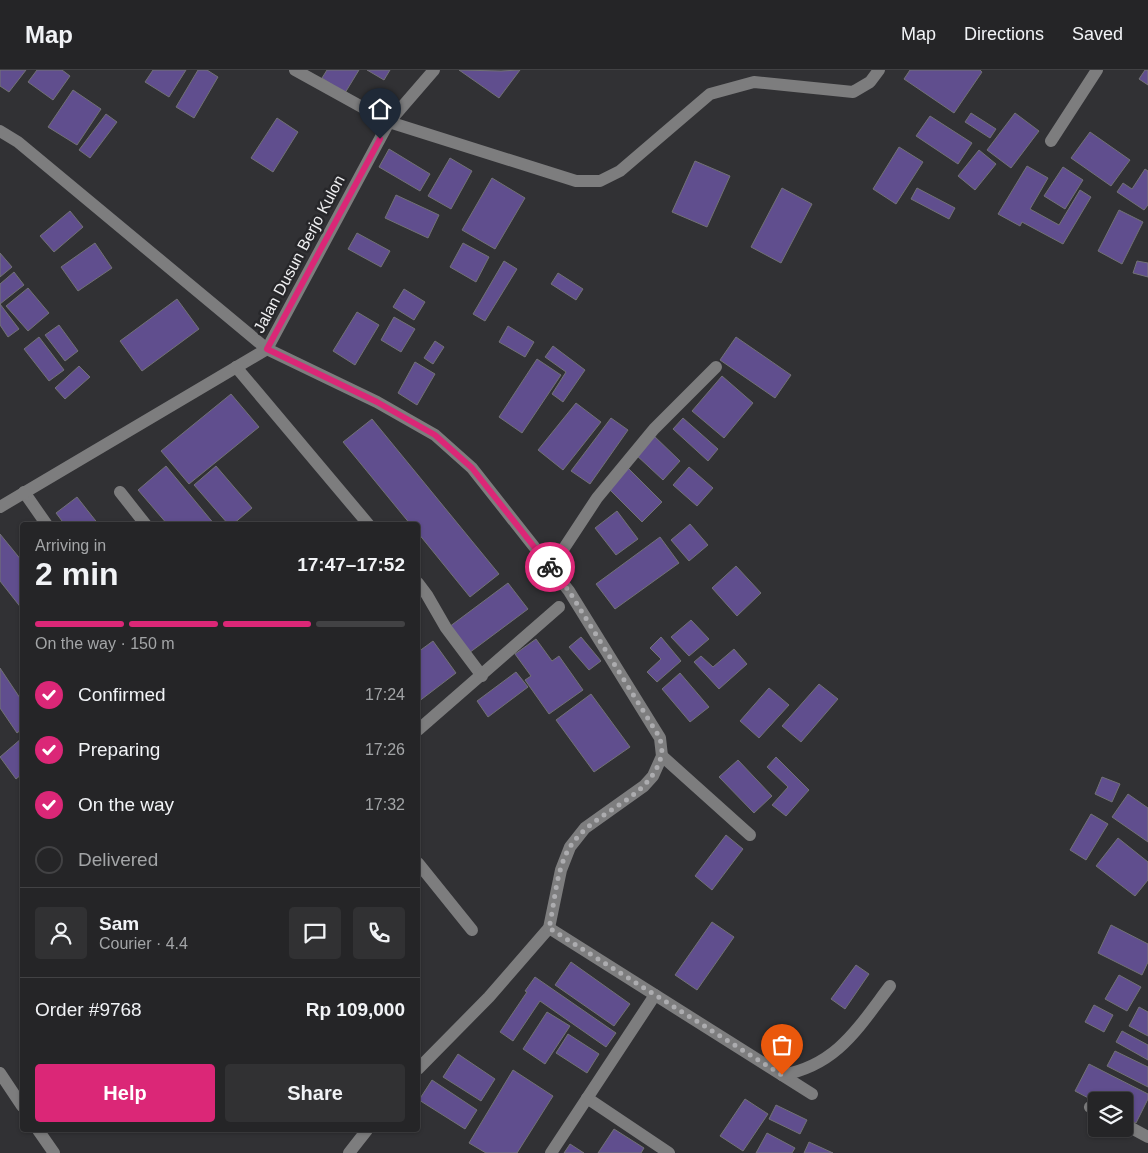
<!DOCTYPE html>
<meta charset="utf-8">
<style>
:root{--surface:#252527;--page:#313133;--text:#f1f3f6;--muted:#a3a5a7;--line:#424244;--accent:#db2777}
body{margin:0;font-family:Arial,sans-serif;background:var(--page);color:var(--text);height:100vh;display:flex;flex-direction:column;font-size:19px;white-space:nowrap}
*{box-sizing:border-box;margin:0}
p{font-size:16px;color:var(--muted)}
.icon{flex:none;width:28px;height:28px;fill:none;stroke:currentColor;stroke-width:2;stroke-linecap:round;stroke-linejoin:round}
.map{position:relative;flex:1;overflow:hidden}
.sheet{position:absolute;left:20px;top:452px;width:400px;height:610px;display:flex;flex-direction:column;background:var(--surface);border-radius:5px;box-shadow:0 1px 4px #0004,0 0 0 1px var(--line)}
.sheet>*{flex:none}
.controls{position:absolute;left:1088px;top:1022px;display:grid;gap:10px}
.controls a{display:grid;place-items:center;width:45px;height:45px;border-radius:5px;background:var(--surface);box-shadow:0 1px 4px #0004,0 0 0 1px var(--line);font-size:25px}
.pin{position:absolute;display:grid;place-items:center;width:42px;height:42px;color:#fff;margin:-51px -21px;border-radius:50% 50% 50% 0;rotate:-45deg;box-shadow:0 0 5px #0007}
.pin .icon{rotate:45deg}
.courier{position:absolute;display:grid;place-items:center;width:50px;height:50px;margin:-25px;border:4px solid #db2777;border-radius:50%;background:#fff;color:#222;box-shadow:0 1px 6px #0007}
.headline em{font-style:normal;font-weight:600}
.headline div{display:flex;flex-direction:column-reverse}
.headline{display:flex;align-items:center;justify-content:space-between;height:85px;padding:0 15px}
h1{font-size:32px;font-weight:600;line-height:38px}
.bar{display:grid;grid-template-columns:repeat(4,1fr);gap:8px 5px;align-content:center;height:60px;padding:0 15px}
.bar i{height:6px;border-radius:4px;background:var(--line)}
.bar .on{background:var(--accent)}
.bar p{grid-column:span 4}
.line{display:flex;align-items:center;gap:12px;padding:0 15px;border-top:1px solid var(--line)}
.line div{flex:1}
.round{display:grid;place-items:center;flex:none;width:52px;height:52px;border-radius:5px;background:var(--page)}
ol{padding:0 15px;list-style:none}
li{display:flex;align-items:center;gap:15px;height:55px}
li p{margin-inline-start:auto}
li .icon{padding:5px;border-radius:50%;background:var(--accent);color:#fff;stroke-width:4}
li:last-child{color:var(--muted)}
li i{width:28px;height:28px;border:2px solid var(--line);border-radius:50%}
.button{display:flex;gap:10px;margin-top:auto;padding:10px 15px}
.button a{flex:1;height:58px;border-radius:5px;background:var(--accent);color:#fff;font-size:20px;font-weight:600;line-height:58px;text-align:center}
.button a+a{background:var(--page);color:var(--text)}
header{display:flex;align-items:center;gap:30px;box-sizing:border-box;height:70px;padding:0 25px;background:var(--surface);border-bottom:1px solid var(--line)}
header strong{font-size:24px}
nav{display:flex;gap:28px;margin-inline-start:auto;font-size:18px}
.map>svg:first-child{display:block}
</style>
<header>
<strong>Map</strong>
<nav><a>Map</a><a>Directions</a><a>Saved</a></nav>
</header>
<div class="map">
<svg width="1148" height="1083" viewBox="0 0 1148 1083">
<rect width="100%" height="100%" fill="#313134"/>
<!-- building -->
<g fill="#604e8e" stroke="#727275">
<polygon points="0,0 26,0 9,22 0,16"/>
<polygon points="37,0 62,0 70,6 53,30 28,12"/>
<polygon points="153,0 186,0 169,27 145,12"/>
<polygon points="198,0 207,0 218,7 194,48 176,37"/>
<polygon points="327,0 359,0 345,23 322,8"/>
<polygon points="367,0 390,0 384,10"/>
<polygon points="459,0 501,1 520,0 499,28"/>
<polygon points="910,0 980,0 982,2 954,43 904,9"/>
<polygon points="1145,0 1148,0 1148,15 1139,9"/>
<polygon points="73,20 101,39 77,75 48,57"/>
<polygon points="971,43 996,59 990,68 965,52"/>
<polygon points="1015,43 1039,61 1011,98 987,80"/>
<polygon points="106,44 117,52 90,88 79,80"/>
<polygon points="930,46 972,73 958,94 916,66"/>
<polygon points="277,48 298,62 273,102 251,88"/>
<polygon points="1090,62 1130,90 1111,116 1071,88"/>
<polygon points="899,77 923,92 896,134 873,119"/>
<polygon points="389,79 430,104 420,121 379,97"/>
<polygon points="979,80 996,94 975,120 958,106"/>
<polygon points="450,88 472,101 451,139 428,126"/>
<polygon points="695,91 730,106 707,157 672,142"/>
<polygon points="1027,96 1048,108 1030,139 1059,155 1080,120 1091,127 1063,174 1022,152 1020,156 998,144"/>
<polygon points="1063,97 1083,110 1065,139 1044,126"/>
<polygon points="1145,99 1148,101 1148,135 1144,140 1117,122 1123,113 1132,119"/>
<polygon points="492,108 525,128 495,179 462,160"/>
<polygon points="782,118 812,134 781,193 751,177"/>
<polygon points="917,118 955,138 949,149 911,129"/>
<polygon points="396,125 439,145 428,168 385,148"/>
<polygon points="1119,140 1143,152 1122,194 1098,181"/>
<polygon points="70,141 83,157 54,182 40,166"/>
<polygon points="357,163 390,181 381,197 348,179"/>
<polygon points="95,173 112,198 78,221 61,197"/>
<polygon points="463,173 489,187 476,212 450,197"/>
<polygon points="0,183 12,197 0,207"/>
<polygon points="504,191 517,199 485,251 473,244"/>
<polygon points="1137,191 1148,193 1148,207 1133,203"/>
<polygon points="14,202 24,215 0,234 19,259 8,267 0,255 0,214"/>
<polygon points="558,203 583,219 576,230 551,214"/>
<polygon points="28,218 49,243 28,261 6,236"/>
<polygon points="404,219 425,232 414,250 393,237"/>
<polygon points="177,229 199,259 142,301 120,271"/>
<polygon points="357,242 379,255 355,295 333,281"/>
<polygon points="394,247 415,259 401,282 381,270"/>
<polygon points="59,255 78,281 65,291 45,265"/>
<polygon points="508,256 534,272 525,287 499,272"/>
<polygon points="39,267 64,300 49,311 24,279"/>
<polygon points="736,267 791,305 775,328 720,290"/>
<polygon points="435,271 444,277 433,294 424,288"/>
<polygon points="553,276 585,300 563,332 552,324 566,302 545,287"/>
<polygon points="537,289 561,305 522,363 499,347"/>
<polygon points="415,292 435,304 417,335 398,323"/>
<polygon points="79,296 90,307 65,329 55,318"/>
<polygon points="722,306 753,333 724,368 692,341"/>
<polygon points="231,324 259,357 189,414 161,381"/>
<polygon points="576,333 601,352 563,400 538,380"/>
<polygon points="611,348 628,360 590,414 571,401"/>
<polygon points="683,348 718,379 708,391 673,359"/>
<polygon points="372,349 499,504 470,527 418,463 418,455 411,455 343,372"/>
<polygon points="652,364 680,391 663,410 634,383"/>
<polygon points="166,396 215,455 168,455 138,420"/>
<polygon points="216,396 252,438 232,455 229,455 194,415"/>
<polygon points="627,397 662,432 642,452 607,417"/>
<polygon points="689,397 713,418 697,436 673,415"/>
<polygon points="77,427 99,455 65,455 56,443"/>
<polygon points="617,441 638,469 616,485 595,458"/>
<polygon points="690,454 708,475 689,491 671,470"/>
<polygon points="0,464 22,491 22,539 0,511"/>
<polygon points="660,467 679,493 615,539 596,514"/>
<polygon points="736,496 761,523 737,546 712,518"/>
<polygon points="508,513 528,539 469,583 449,557"/>
<polygon points="691,550 709,569 689,586 671,567"/>
<polygon points="581,567 601,591 589,600 569,577"/>
<polygon points="661,567 681,591 657,612 647,602 661,589 650,578"/>
<polygon points="536,569 552,591 559,586 583,620 549,644 525,610 531,606 515,584"/>
<polygon points="433,571 456,603 418,632 418,582"/>
<polygon points="734,579 747,594 719,619 694,592 701,586 713,597"/>
<polygon points="0,598 22,631 22,659 17,663 0,638"/>
<polygon points="516,602 528,617 488,647 477,631"/>
<polygon points="680,603 709,637 690,652 662,619"/>
<polygon points="819,614 838,629 801,672 782,656"/>
<polygon points="769,618 789,635 759,668 740,651"/>
<polygon points="591,624 630,677 594,702 556,650"/>
<polygon points="22,668 22,704 16,709 0,687"/>
<polygon points="776,687 809,720 786,746 772,735 788,717 767,697"/>
<polygon points="738,690 772,726 754,743 719,707"/>
<polygon points="1102,707 1120,714 1112,732 1095,724"/>
<polygon points="1128,724 1148,738 1148,772 1112,747"/>
<polygon points="1091,744 1108,754 1086,790 1070,780"/>
<polygon points="726,765 743,779 712,820 695,806"/>
<polygon points="1118,768 1148,792 1148,810 1135,826 1096,796"/>
<polygon points="712,852 734,867 697,920 675,905"/>
<polygon points="1111,855 1148,874 1148,892 1142,905 1098,883"/>
<polygon points="571,892 630,934 614,956 555,915"/>
<polygon points="856,895 869,904 845,939 831,929"/>
<polygon points="1119,905 1141,917 1127,941 1105,929"/>
<polygon points="535,907 616,963 606,977 540,931 513,971 500,962 527,922 525,921"/>
<polygon points="1094,935 1113,945 1104,962 1085,952"/>
<polygon points="1139,937 1148,942 1148,966 1129,956"/>
<polygon points="547,942 570,956 545,994 523,979"/>
<polygon points="1122,961 1148,975 1148,990 1116,972"/>
<polygon points="568,964 599,984 587,1003 556,983"/>
<polygon points="1115,981 1148,997 1148,1017 1107,996"/>
<polygon points="458,984 495,1009 481,1031 443,1007"/>
<polygon points="1089,994 1148,1024 1148,1029 1136,1053 1124,1047 1124,1031 1096,1032 1075,1021"/>
<polygon points="513,1000 553,1026 517,1083 486,1083 469,1073"/>
<polygon points="432,1010 477,1040 465,1059 419,1030"/>
<polygon points="745,1029 768,1044 743,1081 720,1066"/>
<polygon points="776,1035 807,1050 800,1064 769,1049"/>
<polygon points="614,1059 644,1078 641,1083 598,1083"/>
<polygon points="767,1063 795,1078 792,1083 756,1083"/>
<polygon points="809,1072 833,1083 804,1083"/>
<polygon points="570,1074 584,1083 564,1083"/>
</g>
<g fill="none" stroke-linecap="round" stroke-linejoin="round">
<!-- minor -->
<g stroke="#7d7d7e" stroke-width="12">
<polyline points="295,0 389,52 576,111 600,111 620,101 710,24 754,12 853,22 870,12 879,0"/>
<polyline points="0,61 18,72 267,279 377,332 435,365 472,398 569,521 660,668 662,686 653,706 644,716 585,758 570,777 561,800 549,858 489,927 418,999"/>
<polyline points="1051,71 1097,0"/>
<polyline points="236,297 369,455"/>
<polyline points="24,422 47,455"/>
<polyline points="120,422 146,455"/>
<polyline points="0,437 267,279 389,52 434,0"/>
<polyline points="551,498 597,428 654,359 716,297"/>
<polyline points="418,513 427,525 446,558 482,606"/>
<polyline points="418,660 559,537"/>
<polyline points="662,686 750,765"/>
<polyline points="418,793 472,860"/>
<polyline points="549,858 812,1024"/>
<polyline points="0,1003 22,1036"/>
<path d="M782,1005c55,-10 76,-47 108,-89"/>
<polyline points="587,1028 669,1083"/>
<polyline points="1090,1037 1096,1040"/>
<polyline points="1124,1054 1148,1067"/>
<polyline points="38,1060 54,1083"/>
<polyline points="349,1083 367,1060"/>
<polyline points="551,1083 655,925"/>
</g>
</g>
<g fill="none" stroke-linecap="round" stroke-linejoin="round">
<!-- done -->
<path stroke="#acacaf" stroke-width="5" stroke-dasharray="0 9" d="M550,497l19,24 91,147c1,6 3,14 1,19 -12,44 -68,53 -91,90 -14,22 -15,55 -21,81l233,147"/>
<!-- route -->
<polyline stroke="#db2777" stroke-width="6" points="380,69 267,279 377,332 435,365 472,398 550,497"/>
</g>
<g text-anchor="middle" dominant-baseline="central" stroke-width="5" stroke-linejoin="round" paint-order="stroke">
<!-- street labels -->
<g font-size="16" fill="#efeff1" stroke="#27272a">
<text transform="translate(299 184) rotate(-62)">Jalan Dusun Berjo Kulon</text>
</g>
</g>
</svg>
<div class="controls">
<a><svg class="icon" aria-label="layers" viewBox="0 0 24 24"><path d="M12 4l9 5-9 5-9-5zM3 14l9 5 9-5"/></svg></a>
</div>
<div class="pin" style="left:782px;top:1005px;background:#ea580c"><svg class="icon" aria-label="bag" viewBox="0 0 24 24"><path d="M5 8h14l-1 12H6zM9 8a3 3 0 0 1 6 0"/></svg></div>
<div class="pin" style="left:380px;top:69px;background:#1f2937"><svg class="icon" aria-label="home" viewBox="0 0 24 24"><path d="M3 11l9-7 9 7M6 9v11h12V9"/></svg></div>
<div class="courier" style="left:550px;top:497px"><svg class="icon" aria-label="bike" viewBox="0 0 24 24"><circle cx="6" cy="16" r="4"/><circle cx="18" cy="16" r="4"/><path d="M6 16l4-8h5l3 8M10 8l3 8H6M13 5h3"/></svg></div>
<section class="sheet">
<div class="headline"><div><h1>2 min</h1><p>Arriving in</p></div><em>17:47–17:52</em></div>
<div class="bar"><i class="on"></i><i class="on"></i><i class="on"></i><i></i><p>On the way · 150 m</p></div>
<ol>
<li><svg class="icon" aria-label="check" viewBox="0 0 24 24"><path d="M5 12l5 5 9-10"/></svg>Confirmed<p>17:24</p></li>
<li><svg class="icon" aria-label="check" viewBox="0 0 24 24"><path d="M5 12l5 5 9-10"/></svg>Preparing<p>17:26</p></li>
<li><svg class="icon" aria-label="check" viewBox="0 0 24 24"><path d="M5 12l5 5 9-10"/></svg>On the way<p>17:32</p></li>
<li><i></i>Delivered</li>
</ol>
<div class="line" style="height:90px"><a class="round"><svg class="icon" aria-label="person" viewBox="0 0 24 24"><circle cx="12" cy="8" r="4"/><path d="M4 21q1-7 8-7t8 7"/></svg></a><div><b>Sam</b><p>Courier · 4.4</p></div><a class="round"><svg class="icon" aria-label="chat" viewBox="0 0 24 24"><path d="M4 5h16v11H9l-5 4z"/></svg></a><a class="round"><svg class="icon" aria-label="phone" viewBox="0 0 24 24"><path d="M5 4h4l2 5-3 2q2 4 5 5l2-3 5 2v4C11 20 4 13 5 4z"/></svg></a></div>
<div class="line" style="height:65px"><div>Order #9768</div><b>Rp 109,000</b></div>
<div class="button"><a>Help</a><a>Share</a></div>
</section>
</div>
